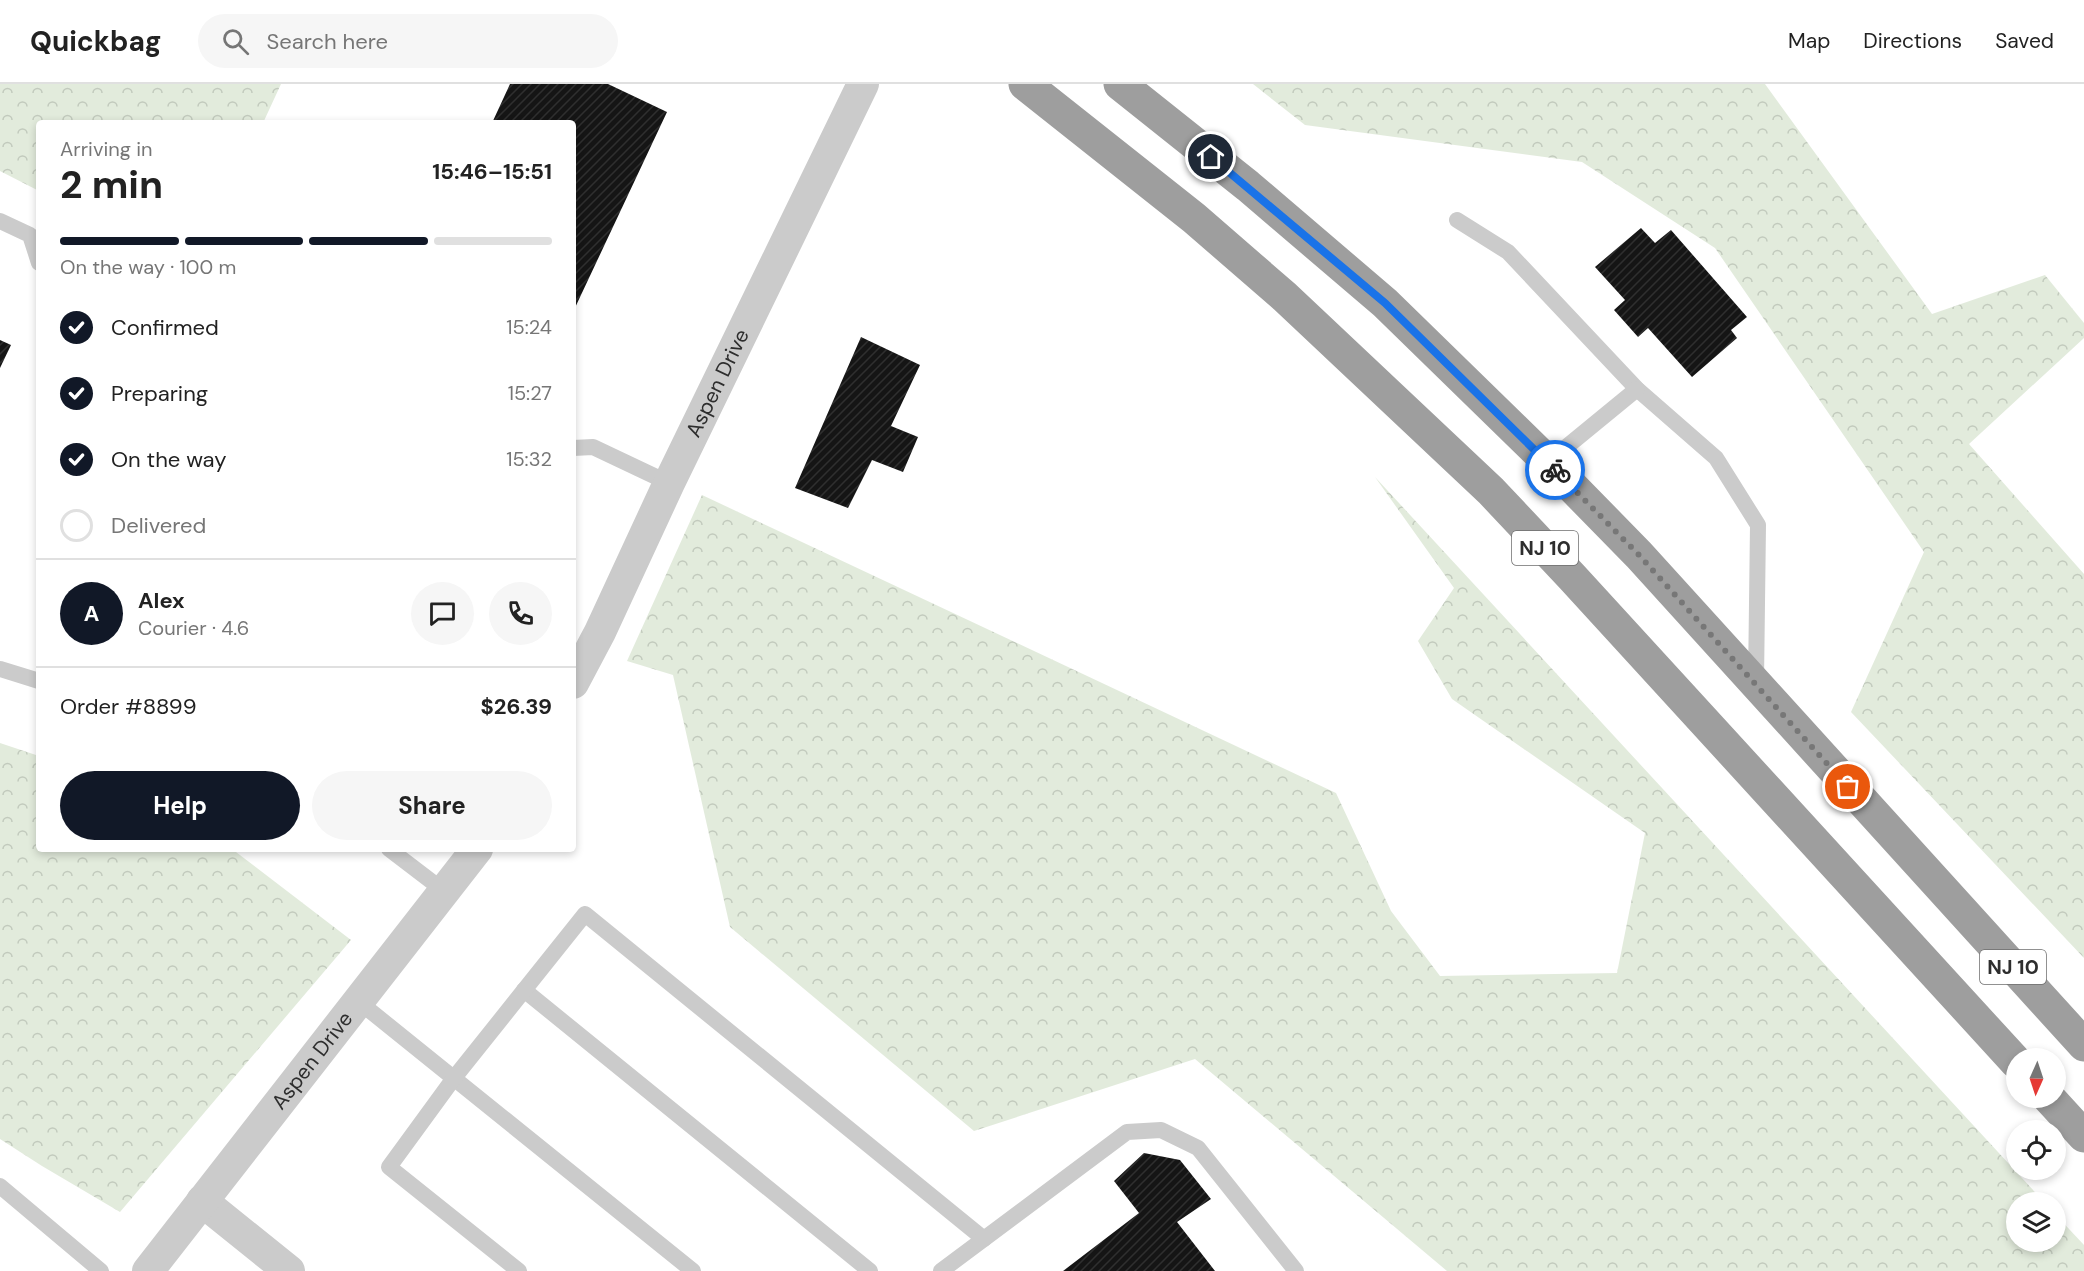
<!DOCTYPE html>
<meta charset="utf-8">
<style>
:root{--surface:#fff;--page:#f6f6f6;--text:#222;--muted:#767676;--line:#e0e0e0;--accent:#111827}
body{margin:0;font-family:"DM Sans",sans-serif;background:var(--page);color:var(--text);height:100vh;display:flex;flex-direction:column;font-size:22px;white-space:nowrap}
*{box-sizing:border-box;margin:0}
p{font-size:20px;color:var(--muted)}
.icon{flex:none;width:33px;height:33px;fill:none;stroke:currentColor;stroke-width:2;stroke-linecap:round;stroke-linejoin:round}
.map{position:relative;flex:1;overflow:hidden}
.panel{position:absolute;left:36px;top:36px;width:540px;height:732px;display:flex;flex-direction:column;background:var(--surface);border-radius:6px;box-shadow:0 3px 9px #0003}
.panel>*{flex:none}
.needle{width:39px;rotate:183deg}
.fabs{position:absolute;left:2006px;top:964px;display:grid;gap:12px}
.fabs a{display:grid;place-items:center;width:60px;height:60px;border-radius:50%;background:var(--surface);box-shadow:0 3px 9px #0003;font-size:30px}
.pin{position:absolute;display:grid;place-items:center;width:51px;height:51px;color:#fff;margin:-26px;border:3px solid #fff;border-radius:50%;box-shadow:0 2px 6px #0007}
.courier{position:absolute;display:grid;place-items:center;width:60px;height:60px;margin:-30px;border:4px solid #1a73e8;border-radius:50%;background:#fff;color:#222;box-shadow:0 2px 8px #0007}
.overview em{font-style:normal;font-weight:700}
.overview div{display:flex;flex-direction:column-reverse}
.overview{display:flex;align-items:center;justify-content:space-between;height:102px;padding:0 24px}
h1{font-size:39px;font-weight:700;line-height:45px}
.bar{display:grid;grid-template-columns:repeat(4,1fr);gap:9px 6px;align-content:center;height:72px;padding:0 24px}
.bar i{height:8px;border-radius:4px;background:var(--line)}
.bar .on{background:var(--accent)}
.bar p{grid-column:span 4}
.line{display:flex;align-items:center;gap:15px;padding:0 24px;border-top:2px solid var(--line)}
.line div{flex:1}
.round{display:grid;place-items:center;flex:none;width:63px;height:63px;border-radius:32px;background:var(--page)}
ol{padding:0 24px;list-style:none}
li{display:flex;align-items:center;gap:18px;height:66px}
li p{margin-inline-start:auto}
li .icon{padding:6px;border-radius:50%;background:var(--accent);color:#fff;stroke-width:4}
li:last-child{color:var(--muted)}
li i{width:33px;height:33px;border:3px solid var(--line);border-radius:50%}
.cta{display:flex;gap:12px;margin-top:auto;padding:12px 24px}
.cta a{flex:1;height:69px;border-radius:36px;background:var(--accent);color:#fff;font-size:24px;font-weight:700;line-height:69px;text-align:center}
.cta a+a{background:var(--page);color:var(--text)}
header{display:flex;align-items:center;gap:36px;box-sizing:border-box;height:84px;padding:0 30px;background:var(--surface);border-bottom:2px solid var(--line)}
header strong{font-size:28px}
nav{display:flex;gap:33px;margin-inline-start:auto;font-size:21px}
.search{width:420px;height:54px;background:var(--page);display:flex;align-items:center;gap:15px;box-sizing:border-box;padding:0 21px;border-radius:33px;color:var(--muted);font-size:22px}
.map>svg:first-child{display:block}
</style>
<header>
<strong>Quickbag</strong>
<div class="search"><svg class="icon" aria-label="search" viewBox="0 0 24 24"><circle cx="10" cy="10" r="6"/><path d="M15 15l6 6"/></svg>Search here</div>
<nav><a>Map</a><a>Directions</a><a>Saved</a></nav>
</header>
<div class="map">
<svg width="2084" height="1187" viewBox="0 0 2084 1187">
<defs>
<pattern id="forest-crowns" width="20" height="18" patternUnits="userSpaceOnUse" patternTransform="scale(1.5)"><rect width="20" height="18" fill="#e2ebdc"/><path d="M2 6a3 3 0 1 1 6 0M12 15a3 3 0 1 1 6 0" fill="none" stroke="#c2cabd"/></pattern>
<pattern id="building-hatch" width="6" height="6" patternUnits="userSpaceOnUse" patternTransform="scale(1.5)"><rect width="6" height="6" fill="#151515"/><path d="M-1 1l2-2M0 6l6-6M5 7l2-2" fill="none" stroke="#2f2f2f"/></pattern>
</defs>
<rect width="100%" height="100%" fill="#fff"/>
<!-- forest -->
<g fill="url(#forest-crowns)">
<polygon points="0,0 281,0 263,39 39,39 39,107 0,87"/>
<polygon points="1253,0 1765,0 1932,230 2045,191 2084,239 2084,254 1969,360 2084,490 2084,874 1851,628 1924,468 1715,164 1582,78 1305,41"/>
<polygon points="1375,393 2045,1119 2016,1119 2016,1158 2055,1158 2055,1130 2084,1161 2084,1187 1447,1187 1195,975 974,1047 730,843 673,591 627,577 702,411 1336,709 1391,827 1440,892 1617,889 1645,749 1452,615 1418,557 1454,504"/>
<polygon points="0,659 39,672 39,765 232,765 351,856 120,1128 42,1082 0,1055"/>
</g>
<!-- building -->
<g fill="url(#building-hatch)">
<polygon points="510,0 608,0 667,28 573,228 573,39 492,39"/>
<polygon points="1641,144 1655,159 1671,146 1747,233 1731,246 1737,254 1692,293 1648,244 1638,253 1614,226 1625,216 1595,183"/>
<polygon points="861,253 920,281 891,342 918,353 903,388 872,376 848,424 795,404"/>
<polygon points="0,256 11,261 0,284"/>
<polygon points="1144,1069 1180,1076 1211,1115 1177,1138 1215,1187 1063,1187 1139,1129 1114,1097"/>
</g>
<g fill="none" stroke-linecap="round" stroke-linejoin="round">
<!-- service -->
<g stroke="#cbcbcb" stroke-width="16">
<polyline points="1457,136 1508,168 1637,305 1716,374 1758,441 1756,597"/>
<polyline points="0,137 30,151 39,179"/>
<polyline points="573,364 593,363 669,399"/>
<polyline points="1548,378 1637,305"/>
<polyline points="0,585 39,597"/>
<polyline points="389,765 444,807"/>
<polyline points="524,906 870,1187"/>
<polyline points="358,917 693,1187"/>
<polyline points="0,1102 101,1187"/>
<polyline points="519,1187 389,1083 454,994 585,830 984,1155"/>
<polyline points="941,1187 1127,1048 1161,1046 1198,1064 1296,1187"/>
</g>
<!-- minor -->
<g stroke="#cbcbcb" stroke-width="32">
<path id="s1" d="M573,599l27,-51 69,-149 194,-399"/>
<polyline points="202,1117 289,1187"/>
<path id="s2" d="M148,1187l329,-422"/>
</g>
<!-- trunk -->
<g stroke="#9e9e9e" stroke-width="33">
<polyline points="1025,0 1194,134 1285,213 1491,407 1572,493 2016,978"/>
<polyline points="1120,0 1248,102 1385,219 1548,378 1639,471 2084,961"/>
<polyline points="2049,1014 2084,1052"/>
</g>
</g>
<g fill="none" stroke-linecap="round" stroke-linejoin="round">
<!-- done -->
<polyline stroke="#777" stroke-width="6" stroke-dasharray="0 10.8" points="1555,386 1639,471 1848,703"/>
<!-- route -->
<polyline stroke="#1a73e8" stroke-width="8" points="1211,73 1385,219 1555,386"/>
</g>
<g text-anchor="middle" dominant-baseline="central" stroke-width="6" stroke-linejoin="round" paint-order="stroke">
<!-- shield labels -->
<g fill="#fff" stroke="#6d6d6d" stroke-width="1.5">
<rect x="1512" y="447" width="66" height="34" rx="4.5"/>
<rect x="1980" y="866" width="66" height="34" rx="4.5"/>
</g>
<g font-size="20" font-weight="bold" fill="#2e2e2e">
<text x="1545" y="464">NJ 10</text>
<text x="2013" y="883">NJ 10</text>
</g>
<!-- street labels -->
<g font-size="21" fill="#2e2e2e" stroke="#fff">
<text stroke="none"><textPath href="#s1" startOffset="333">Aspen Drive</textPath></text>
<text stroke="none"><textPath href="#s2" startOffset="267">Aspen Drive</textPath></text>
</g>
</g>
</svg>
<div class="fabs">
<a><svg class="needle" viewBox="-14 -14 28 28"><path d="M0-13l5 13h-10z" fill="#e53935"/><path d="M0 13l5-13h-10z" fill="#767676"/></svg></a>
<a><svg class="icon" aria-label="locate" viewBox="0 0 24 24"><circle cx="12" cy="12" r="6"/><path d="M12 2v4M12 18v4M2 12h4M18 12h4"/></svg></a>
<a><svg class="icon" aria-label="layers" viewBox="0 0 24 24"><path d="M12 4l9 5-9 5-9-5zM3 14l9 5 9-5"/></svg></a>
</div>
<div class="pin" style="left:1848px;top:703px;background:#ea580c"><svg class="icon" aria-label="bag" viewBox="0 0 24 24"><path d="M5 8h14l-1 12H6zM9 8a3 3 0 0 1 6 0"/></svg></div>
<div class="pin" style="left:1211px;top:73px;background:#1f2937"><svg class="icon" aria-label="home" viewBox="0 0 24 24"><path d="M3 11l9-7 9 7M6 9v11h12V9"/></svg></div>
<div class="courier" style="left:1555px;top:386px"><svg class="icon" aria-label="bike" viewBox="0 0 24 24"><circle cx="6" cy="16" r="4"/><circle cx="18" cy="16" r="4"/><path d="M6 16l4-8h5l3 8M10 8l3 8H6M13 5h3"/></svg></div>
<section class="panel">
<div class="overview"><div><h1>2 min</h1><p>Arriving in</p></div><em>15:46–15:51</em></div>
<div class="bar"><i class="on"></i><i class="on"></i><i class="on"></i><i></i><p>On the way · 100 m</p></div>
<ol>
<li><svg class="icon" aria-label="check" viewBox="0 0 24 24"><path d="M5 12l5 5 9-10"/></svg>Confirmed<p>15:24</p></li>
<li><svg class="icon" aria-label="check" viewBox="0 0 24 24"><path d="M5 12l5 5 9-10"/></svg>Preparing<p>15:27</p></li>
<li><svg class="icon" aria-label="check" viewBox="0 0 24 24"><path d="M5 12l5 5 9-10"/></svg>On the way<p>15:32</p></li>
<li><i></i>Delivered</li>
</ol>
<div class="line" style="height:108px"><b class="round" style="background:var(--accent);color:#fff">A</b><div><b>Alex</b><p>Courier · 4.6</p></div><a class="round"><svg class="icon" aria-label="chat" viewBox="0 0 24 24"><path d="M4 5h16v11H9l-5 4z"/></svg></a><a class="round"><svg class="icon" aria-label="phone" viewBox="0 0 24 24"><path d="M5 4h4l2 5-3 2q2 4 5 5l2-3 5 2v4C11 20 4 13 5 4z"/></svg></a></div>
<div class="line" style="height:78px"><div>Order #8899</div><b>$26.39</b></div>
<div class="cta"><a>Help</a><a>Share</a></div>
</section>
</div>
